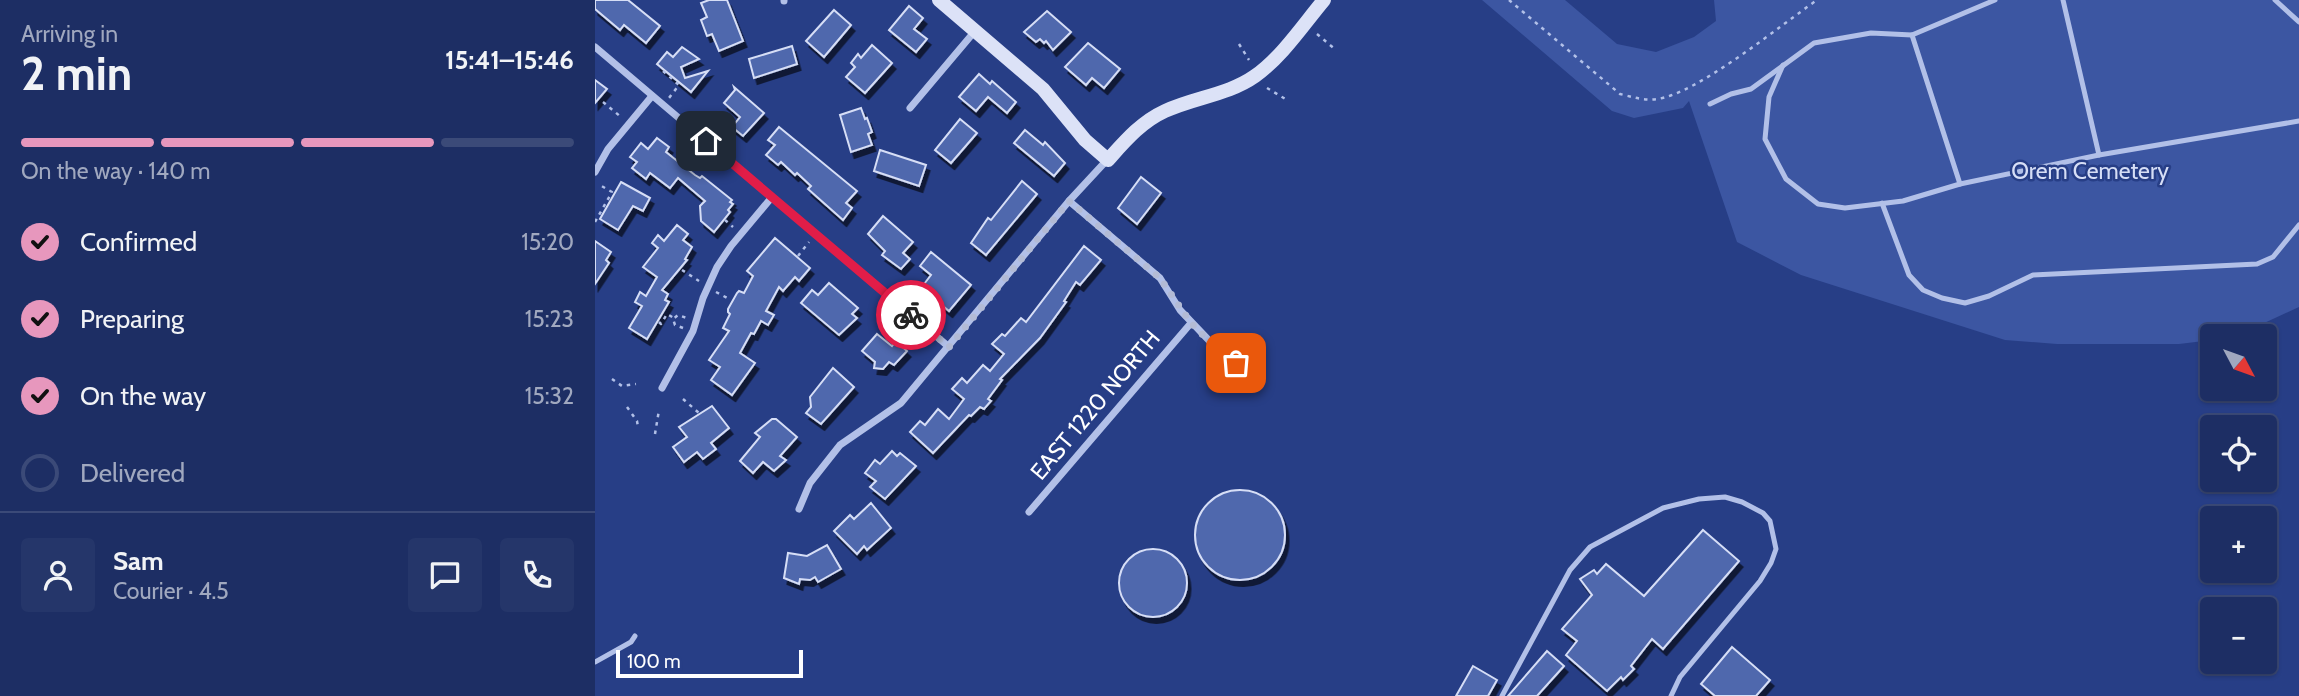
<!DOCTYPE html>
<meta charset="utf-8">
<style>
:root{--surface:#1d2e64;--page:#25366a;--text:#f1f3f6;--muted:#a0a8bf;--line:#3b4a78;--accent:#e797bd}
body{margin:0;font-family:Cabin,sans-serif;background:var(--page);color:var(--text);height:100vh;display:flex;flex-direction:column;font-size:26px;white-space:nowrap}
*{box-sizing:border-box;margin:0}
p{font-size:23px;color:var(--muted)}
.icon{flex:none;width:38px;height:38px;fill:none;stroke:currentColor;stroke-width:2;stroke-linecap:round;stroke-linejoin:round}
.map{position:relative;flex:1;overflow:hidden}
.details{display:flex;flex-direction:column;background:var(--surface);width:595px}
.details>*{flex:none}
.needle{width:46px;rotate:131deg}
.tools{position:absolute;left:1605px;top:324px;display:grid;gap:14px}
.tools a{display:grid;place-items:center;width:77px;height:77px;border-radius:7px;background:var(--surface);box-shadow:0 2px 5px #0004,0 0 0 2px var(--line);font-size:35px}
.scale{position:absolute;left:21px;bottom:18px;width:187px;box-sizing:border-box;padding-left:7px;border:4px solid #fff;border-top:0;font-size:19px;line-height:24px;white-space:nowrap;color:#fff;-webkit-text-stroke:5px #273e86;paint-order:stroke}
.pin{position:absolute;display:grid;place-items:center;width:60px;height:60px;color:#fff;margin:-30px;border-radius:14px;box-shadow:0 4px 10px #0006}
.courier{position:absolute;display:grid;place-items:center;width:70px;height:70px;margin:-35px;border:5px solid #e11d48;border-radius:50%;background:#fff;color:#222;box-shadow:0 2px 9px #0007}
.headline em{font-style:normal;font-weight:700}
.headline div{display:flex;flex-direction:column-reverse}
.headline{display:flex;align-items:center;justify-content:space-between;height:119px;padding:0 21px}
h1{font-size:46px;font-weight:700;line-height:52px}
.bar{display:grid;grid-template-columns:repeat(4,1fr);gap:10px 7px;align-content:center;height:84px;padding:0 21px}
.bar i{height:9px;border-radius:5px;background:var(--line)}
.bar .current{background:var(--accent)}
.bar p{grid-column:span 4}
.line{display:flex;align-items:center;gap:18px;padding:0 21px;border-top:2px solid var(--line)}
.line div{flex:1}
.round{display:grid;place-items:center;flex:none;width:74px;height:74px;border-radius:7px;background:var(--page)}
ol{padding:0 21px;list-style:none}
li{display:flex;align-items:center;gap:21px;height:77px}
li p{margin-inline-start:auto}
li .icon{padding:7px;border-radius:50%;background:var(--accent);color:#111;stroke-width:4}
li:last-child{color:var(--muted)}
li i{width:38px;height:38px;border:4px solid var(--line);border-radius:50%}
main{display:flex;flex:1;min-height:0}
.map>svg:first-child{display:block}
</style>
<main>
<section class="details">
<div class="headline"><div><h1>2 min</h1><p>Arriving in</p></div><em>15:41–15:46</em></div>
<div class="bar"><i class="current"></i><i class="current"></i><i class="current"></i><i></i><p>On the way · 140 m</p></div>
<ol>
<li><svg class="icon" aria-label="check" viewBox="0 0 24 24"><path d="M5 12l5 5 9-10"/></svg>Confirmed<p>15:20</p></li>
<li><svg class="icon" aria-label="check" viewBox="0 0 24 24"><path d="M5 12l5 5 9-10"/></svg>Preparing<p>15:23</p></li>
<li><svg class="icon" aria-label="check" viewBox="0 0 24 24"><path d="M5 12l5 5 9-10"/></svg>On the way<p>15:32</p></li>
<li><i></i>Delivered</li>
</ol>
<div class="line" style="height:126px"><a class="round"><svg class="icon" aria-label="person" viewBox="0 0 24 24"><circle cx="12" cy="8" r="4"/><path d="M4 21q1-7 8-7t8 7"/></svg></a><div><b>Sam</b><p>Courier · 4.5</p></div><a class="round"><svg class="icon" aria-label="chat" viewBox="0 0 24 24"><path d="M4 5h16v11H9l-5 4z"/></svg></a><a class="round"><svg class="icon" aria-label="phone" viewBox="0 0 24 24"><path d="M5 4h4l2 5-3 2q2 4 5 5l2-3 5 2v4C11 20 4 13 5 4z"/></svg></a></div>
</section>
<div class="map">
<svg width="1704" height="696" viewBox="0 0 1704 696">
<defs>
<filter id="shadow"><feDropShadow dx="3.5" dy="6" stdDeviation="0" flood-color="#0009"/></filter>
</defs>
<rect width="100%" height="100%" fill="#273e86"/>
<!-- green -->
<polygon fill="#3c56a2" points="887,0 970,0 1022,44 1061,52 1099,37 1121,21 1119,0 1704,0 1704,307 1641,336 1617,336 1617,340 1584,344 1462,344 1410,340 1206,275 1142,242 1094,101 1088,108 1039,118 1017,111"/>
<!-- building -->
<g fill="#4f67ad" stroke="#d6def6" stroke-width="2" filter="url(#shadow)">
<polygon points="0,0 33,0 65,26 51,43 29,25 25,30 0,9"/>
<polygon points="114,0 132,0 148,41 124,51 117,34 112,36 106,20 112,17 106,3"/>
<polygon points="314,6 328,18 319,29 332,39 321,52 294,30"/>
<polygon points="239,10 256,25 229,57 211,41"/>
<polygon points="452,11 476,32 458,50 451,41 449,43 445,39 441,42 429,32"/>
<polygon points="493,43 525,69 509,88 497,78 491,85 470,67"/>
<polygon points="277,45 297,63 270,93 251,77 260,67 256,63 263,54 266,58"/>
<polygon points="197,46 202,64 159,78 154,59"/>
<polygon points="87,47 104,59 86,67 90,78 113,71 96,92 62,64 72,52 78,57"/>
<polygon points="384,74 395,84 397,81 421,102 412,113 393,97 381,111 364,97"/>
<polygon points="0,80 12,89 0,103"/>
<polygon points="139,87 169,113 148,136 137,127 145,117 129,103 140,90"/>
<polygon points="266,108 270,119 272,118 277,132 273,134 277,145 256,152 245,115"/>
<polygon points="365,119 382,133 356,163 340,150"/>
<polygon points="184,127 262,191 251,203 257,208 248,220 213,189 216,186 202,173 200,175 186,162 183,165 171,155 180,145 173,140"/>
<polygon points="430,130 448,145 450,142 470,163 459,176 419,143"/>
<polygon points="62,138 74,147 71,152 100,175 105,178 107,176 137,200 135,202 138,204 133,210 135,212 119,232 106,221 105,206 110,201 83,178 75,188 55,173 51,179 37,168 42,162 35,157 46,143 53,149"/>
<polygon points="285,150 331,165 324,186 279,171"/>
<polygon points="546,177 566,193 542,224 523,208"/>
<polygon points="427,181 442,194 391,255 376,243 393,218 396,220"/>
<polygon points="26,182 55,198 48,211 38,206 23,230 5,219"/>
<polygon points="288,216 318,242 308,253 315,259 306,269 287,255 290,251 273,234"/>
<polygon points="82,225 93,234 88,240 97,247 90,259 92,260 67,290 73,294 70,300 74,302 52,339 34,328 47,306 40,302 45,292 51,296 62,277 48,267 63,248 57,243 63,235 69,241"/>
<polygon points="180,238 215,268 204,281 200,277 188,291 184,287 171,311 179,315 173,325 166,321 159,334 156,333 145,353 160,363 137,395 116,380 125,367 114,360 134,331 128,328 135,314 133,312 133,309 142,293 144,291 149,293 158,276 152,271"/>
<polygon points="0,241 16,252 11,260 14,263 0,284"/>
<polygon points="489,246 506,260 485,285 481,282 469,301 471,302 445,338 405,379 407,380 393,399 396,401 389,409 385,407 376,416 374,415 338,453 315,432 325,421 330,425 343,409 354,419 369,399 357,389 367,378 372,383 388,365 395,371 409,354 397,344 407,334 410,336 426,318 431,322"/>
<polygon points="336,252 376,285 354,311 326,288 336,275 325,266"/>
<polygon points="234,283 263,308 257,314 262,318 244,335 206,303 217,290 223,295"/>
<polygon points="282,334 297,346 301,341 312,351 299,365 294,362 288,369 279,368 280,362 267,351"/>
<polygon points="238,368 259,387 226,424 211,413 216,407 215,397"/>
<polygon points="117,406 134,428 116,443 121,449 108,459 102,452 89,462 78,447 92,437 84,427"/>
<polygon points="177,419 181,419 202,437 185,456 191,460 179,471 168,462 158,473 145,461 165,437 160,433"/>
<polygon points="297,451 302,456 305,453 321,466 290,499 275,487 281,481 270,473 280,460 285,464"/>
<circle cx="645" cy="535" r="45"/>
<polygon points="276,503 296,528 272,550 269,546 262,554 239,531 255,515 259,519"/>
<polygon points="1108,530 1144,561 1068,649 1057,639 1036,666 1039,669 1028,680 1026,677 1012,691 971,655 982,641 967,629 997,595 985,579 999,570 1002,574 1011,564 1049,596"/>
<polygon points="232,545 246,569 223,582 220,577 215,580 205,579 204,584 189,578 193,553 212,556"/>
<circle cx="558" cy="583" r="34"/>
<polygon points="1137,647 1175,680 1161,696 1120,696 1106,684"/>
<polygon points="952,651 969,666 942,696 913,696"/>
<polygon points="878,666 902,680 893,696 861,696"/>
</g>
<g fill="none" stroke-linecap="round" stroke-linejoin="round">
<!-- path -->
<g stroke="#b2c0e8" stroke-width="2.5" stroke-dasharray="3.5 5" stroke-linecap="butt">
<path d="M914,0l111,94c13,3 24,7 37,5 40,-5 124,-74 160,-99"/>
<polyline points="722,34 741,50"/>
<polyline points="644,44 654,60"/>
<polyline points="68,71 84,85 74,98"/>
<polyline points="672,88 692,100"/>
<polyline points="8,102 26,117"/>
<polyline points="130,220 138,227"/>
<polyline points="0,222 17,192 3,184"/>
<polyline points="203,256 214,242"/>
<polyline points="87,270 104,281"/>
<polyline points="121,292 136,300"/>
<polyline points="64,322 66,324 72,314 79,318"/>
<polyline points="88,328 80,325 78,319 83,315 92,318"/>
<polyline points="17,379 27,386 41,384"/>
<polyline points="88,399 104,413"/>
<polyline points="32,407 42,421 43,427"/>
<polyline points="60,434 64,410"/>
</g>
<!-- lane -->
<g stroke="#b2c0e8" stroke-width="5">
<polyline points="1468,0 1504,155"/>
<polyline points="1680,0 1704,22"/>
<polyline points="1317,35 1365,184"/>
<polyline points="1188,65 1174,97 1170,139 1191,179 1223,204 1250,208 1308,201 1365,184 1504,155 1704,121"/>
<polyline points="1115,104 1136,94 1156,89 1219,43 1276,33 1317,35 1400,0"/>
<polyline points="1287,203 1314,275 1328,290 1347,298 1370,303 1394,296 1438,275 1662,264 1678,257 1704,225"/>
<polyline points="0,662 36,642 40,636"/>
<polyline points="907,696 975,570 995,547 1068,508 1104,499 1130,497 1147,502 1168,513 1175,521 1181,549 1176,563 1165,581 1085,677 1076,696"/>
</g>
<!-- street -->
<g stroke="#b2c0e8" stroke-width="7">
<polyline points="189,1 189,0"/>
<polyline points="0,47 354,347"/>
<polyline points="315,108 380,31"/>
<polyline points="0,172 13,149 57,96"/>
<polyline points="474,201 565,278 585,310 625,352 654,371"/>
<polyline points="67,388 98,331 108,298 122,267 136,246 177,197"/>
<polyline points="204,509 215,483 245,445 306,403 474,201 512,160"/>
<polyline points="434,512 596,323"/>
</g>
<!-- secondary -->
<path stroke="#dce2f7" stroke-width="14" d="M344,0l104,89 42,51 23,20c17,-19 33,-38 57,-49 30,-14 63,-16 90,-35 27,-19 48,-51 69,-76"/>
</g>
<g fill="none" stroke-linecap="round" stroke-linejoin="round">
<!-- done -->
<polyline stroke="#b3bbd5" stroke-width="7" stroke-dasharray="0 12.6" points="316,315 354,347 474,201 565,278 596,323 625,352 641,363"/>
<!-- route -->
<polyline stroke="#e11d48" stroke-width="9" points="111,141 316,315"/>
</g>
<g text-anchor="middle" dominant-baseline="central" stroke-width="5" stroke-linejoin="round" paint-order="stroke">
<!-- park labels -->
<g font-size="23" fill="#d6def6" stroke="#273e86">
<text x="1495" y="171">Orem Cemetery</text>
</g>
<!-- street labels -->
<g font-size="23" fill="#fff" stroke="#273e86">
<text transform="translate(500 405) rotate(-50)">EAST 1220 NORTH</text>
</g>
</g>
</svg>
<div class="tools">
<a><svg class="needle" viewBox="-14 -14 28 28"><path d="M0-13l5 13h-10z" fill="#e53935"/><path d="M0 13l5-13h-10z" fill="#a0a8bf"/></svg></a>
<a><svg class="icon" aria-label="locate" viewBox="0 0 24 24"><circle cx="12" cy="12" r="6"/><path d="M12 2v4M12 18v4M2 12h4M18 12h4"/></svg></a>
<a>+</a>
<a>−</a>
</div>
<div class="scale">100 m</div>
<div class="pin" style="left:641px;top:363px;background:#ea580c"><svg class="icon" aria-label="bag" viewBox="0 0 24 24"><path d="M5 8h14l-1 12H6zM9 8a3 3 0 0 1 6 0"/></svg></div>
<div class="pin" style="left:111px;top:141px;background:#1f2937"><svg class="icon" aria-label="home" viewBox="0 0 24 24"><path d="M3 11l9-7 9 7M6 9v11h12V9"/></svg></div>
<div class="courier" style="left:316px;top:315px"><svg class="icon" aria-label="bike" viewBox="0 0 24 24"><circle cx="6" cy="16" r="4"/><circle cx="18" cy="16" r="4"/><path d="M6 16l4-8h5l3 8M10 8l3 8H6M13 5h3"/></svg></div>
</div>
</main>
